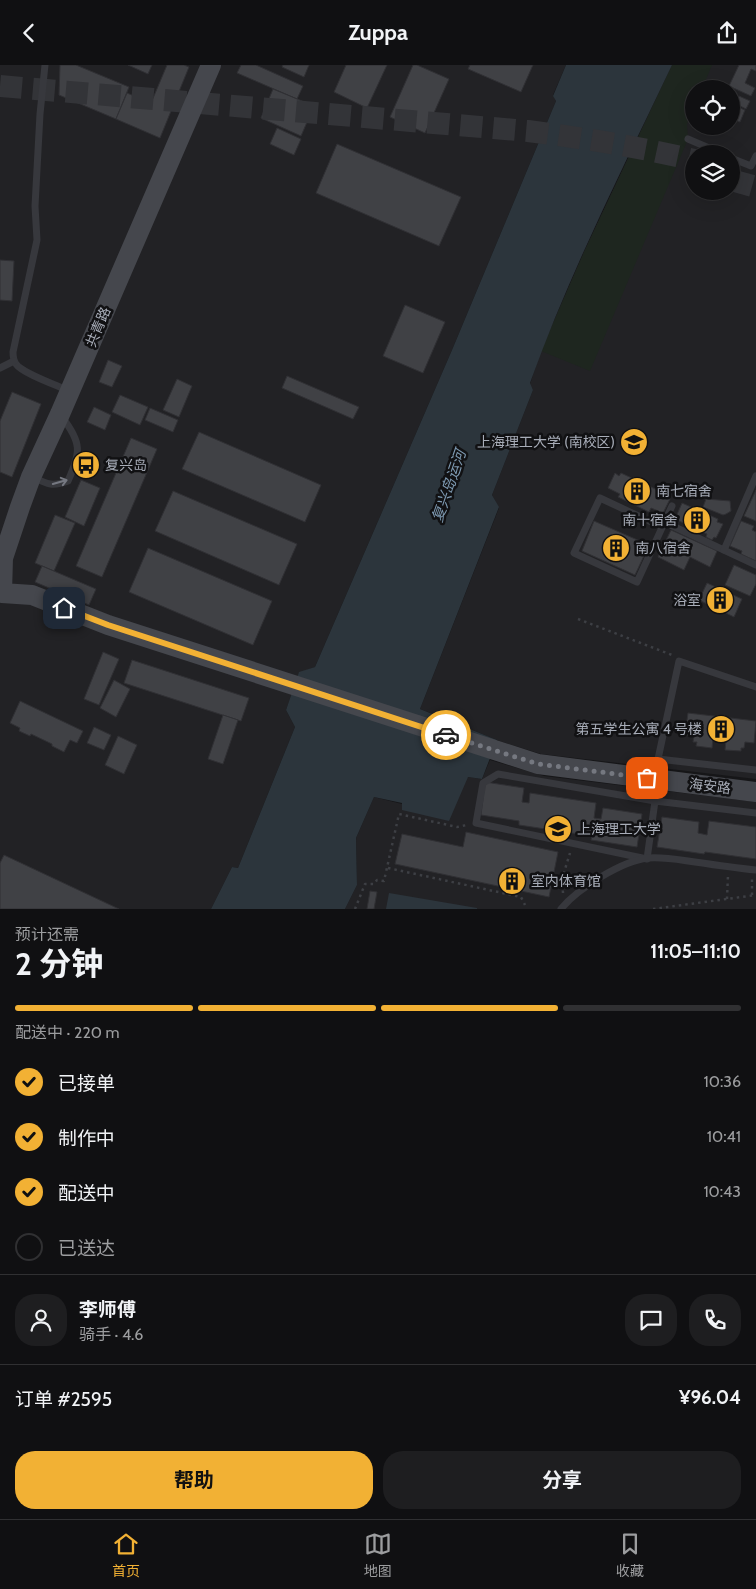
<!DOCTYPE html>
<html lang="zh">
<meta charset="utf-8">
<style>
:root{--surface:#101012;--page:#1e1e20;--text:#f1f3f6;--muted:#9c9d9f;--line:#303032;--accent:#f2b134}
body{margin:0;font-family:Cabin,"Noto Sans SC",sans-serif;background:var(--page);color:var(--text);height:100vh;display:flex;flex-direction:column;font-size:19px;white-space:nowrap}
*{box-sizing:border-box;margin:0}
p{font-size:16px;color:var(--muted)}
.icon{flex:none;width:28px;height:28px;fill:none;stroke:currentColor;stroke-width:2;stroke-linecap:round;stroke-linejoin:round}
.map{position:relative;height:844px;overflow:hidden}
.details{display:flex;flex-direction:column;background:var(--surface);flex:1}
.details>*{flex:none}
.controls{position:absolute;left:685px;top:15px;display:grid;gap:10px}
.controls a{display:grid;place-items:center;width:55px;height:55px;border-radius:50%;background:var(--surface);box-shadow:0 5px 20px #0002,0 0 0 1px var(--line);font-size:25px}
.pin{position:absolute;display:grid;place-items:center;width:42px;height:42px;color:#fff;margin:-21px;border-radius:10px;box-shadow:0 2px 8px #0006}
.courier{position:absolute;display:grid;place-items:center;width:50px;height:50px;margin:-25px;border:4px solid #f2b134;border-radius:50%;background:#fff;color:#222;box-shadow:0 1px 6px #0007}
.headline em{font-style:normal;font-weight:700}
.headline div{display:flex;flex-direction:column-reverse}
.headline{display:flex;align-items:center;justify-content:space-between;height:85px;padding:0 15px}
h1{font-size:32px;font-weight:700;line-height:38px}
.bar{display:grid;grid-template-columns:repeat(4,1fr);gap:8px 5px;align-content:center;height:60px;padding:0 15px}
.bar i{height:6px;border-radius:4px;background:var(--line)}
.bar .active{background:var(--accent)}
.bar p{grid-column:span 4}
.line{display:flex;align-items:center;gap:12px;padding:0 15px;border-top:1px solid var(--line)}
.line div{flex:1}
.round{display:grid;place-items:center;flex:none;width:52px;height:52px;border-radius:20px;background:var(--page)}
ol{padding:0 15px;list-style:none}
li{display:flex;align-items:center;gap:15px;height:55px}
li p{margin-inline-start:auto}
li .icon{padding:5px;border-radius:50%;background:var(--accent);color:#111;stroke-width:4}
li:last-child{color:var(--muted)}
li i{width:28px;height:28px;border:2px solid var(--line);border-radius:50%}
.action{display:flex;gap:10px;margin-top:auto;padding:10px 15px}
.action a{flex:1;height:58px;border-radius:20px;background:var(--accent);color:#111;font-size:20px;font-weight:700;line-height:58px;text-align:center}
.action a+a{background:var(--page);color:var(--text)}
header{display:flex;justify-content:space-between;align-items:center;height:65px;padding:0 15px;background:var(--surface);font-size:22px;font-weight:700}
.tabs{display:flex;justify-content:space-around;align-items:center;height:70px;border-top:1px solid var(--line);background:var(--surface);font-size:14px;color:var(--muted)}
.tabs a{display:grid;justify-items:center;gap:2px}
.tabs .active{color:var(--accent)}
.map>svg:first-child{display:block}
</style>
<header><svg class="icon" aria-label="back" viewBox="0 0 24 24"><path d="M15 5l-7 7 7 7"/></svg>Zuppa<svg class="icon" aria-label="share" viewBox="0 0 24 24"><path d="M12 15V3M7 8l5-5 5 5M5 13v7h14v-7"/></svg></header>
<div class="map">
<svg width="756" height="844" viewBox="0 0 756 844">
<rect width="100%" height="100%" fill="#161618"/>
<!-- built -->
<g fill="#222225" fill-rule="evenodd">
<polygon points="0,0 566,0 553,30 556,36 452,285 315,602 299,608 286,645 295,662 238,803 232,802 211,844 0,844"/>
<path d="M672,0h84v714l-215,-25 -39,-12 -82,-33 79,-201 -7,-13 41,-105 -3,-6 11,-33 43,-99zM694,24h37v37h-37zM694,89h37v37h-37z"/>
<polygon points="490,695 544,711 756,737 756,844 345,844 357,820 356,773 374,732 402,739 468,712 482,714"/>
</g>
<!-- green -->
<polygon fill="#1e261f" points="672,0 712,0 702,24 694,24 694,43 687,59 688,74 590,306 541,286 584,187"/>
<!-- water -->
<g fill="#2c353c">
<path d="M566,0h106c-50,105 -103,209 -142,318l3,7 -41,105 7,12 -79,202 77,31 -15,39 -14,-2 -19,44 -47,-11v-7l-28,-6 -18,41 1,47 -12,24h-134l21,-42 6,1 57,-141 -9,-17 13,-38 16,-5 137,-317 104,-249 -3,-5z"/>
<polygon points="389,828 477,843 477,844 386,844"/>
</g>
<!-- building -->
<g fill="#404145" stroke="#303034">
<polygon points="60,0 76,0 129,22 116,54 59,30"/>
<polygon points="128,0 152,0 148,9"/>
<polygon points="167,0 184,0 189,2 160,73 116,54 127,28 151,38"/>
<polygon points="241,0 256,0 303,21 297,34 237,8"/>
<polygon points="283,0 309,0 304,12 282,2"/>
<polygon points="346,0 387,0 367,43 334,27"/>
<polygon points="413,0 417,0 449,14 425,68 390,52"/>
<polygon points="470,0 533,0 521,27 468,4"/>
<polygon points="739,0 756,0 756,6 751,4 745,18 755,23 751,31 729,21"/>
<polygon points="273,24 314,41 301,71 261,53"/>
<polygon points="739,31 750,36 746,44 736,39"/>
<polygon points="731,39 745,45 740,57 731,53"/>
<polygon points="277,63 301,74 294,90 270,79"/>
<polygon points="337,79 461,132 439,181 316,128"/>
<polygon points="0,195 14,196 12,236 0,235"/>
<polygon points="405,240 445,257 423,308 383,291"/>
<polygon points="108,295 122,301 112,322 99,317"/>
<polygon points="287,311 359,342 353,354 282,323"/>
<polygon points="177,314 192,321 179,352 163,345"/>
<polygon points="12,327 41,339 12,412 0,407 0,356"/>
<polygon points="120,330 148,342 140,360 112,347"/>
<polygon points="94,342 111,350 105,365 87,357"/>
<polygon points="150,343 178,355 173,367 145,355"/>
<polygon points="199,367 321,420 305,457 182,404"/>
<polygon points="131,373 157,384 102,512 76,501"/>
<polygon points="615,408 619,411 621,408 666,429 665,431 670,434 663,448 651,443 649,447 618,432 620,429 608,423"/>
<polygon points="81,415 100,423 84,461 65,452"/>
<polygon points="756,425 756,456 744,451"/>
<polygon points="173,426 297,479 279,520 155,466"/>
<polygon points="706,434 730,436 731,446 726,449 723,450 703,442"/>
<polygon points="682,438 718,454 717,457 723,459 716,473 714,472 712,475 706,472 707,469 675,454"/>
<polygon points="55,450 75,458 54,506 35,498"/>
<polygon points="594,456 649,480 635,510 582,486"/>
<polygon points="741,456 754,461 752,465 756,467 756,496 741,489 742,486 730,481"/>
<polygon points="671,465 717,486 710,502 690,492 684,505 658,492"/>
<polygon points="148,483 272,536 253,580 129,527"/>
<polygon points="734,500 756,510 756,519 750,531 725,520"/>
<polygon points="42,501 96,524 89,540 35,517"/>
<polygon points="707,518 742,534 734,552 699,535"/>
<polygon points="103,587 119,594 99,640 84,634"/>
<polygon points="132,595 249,633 241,656 124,618"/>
<polygon points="114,615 130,624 116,652 100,643"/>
<polygon points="20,636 83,666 77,678 70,675 64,687 52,681 52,679 31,669 30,671 19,666 20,663 10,658"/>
<polygon points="688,648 756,656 754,678 745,677 744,683 741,683 741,686 725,685 726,675 713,673 712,683 696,681 697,677 693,677 694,671 685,670"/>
<polygon points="223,650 238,655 223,699 208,694"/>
<polygon points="94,662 111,670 104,685 87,678"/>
<polygon points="118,671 137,680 124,709 105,700"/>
<polygon points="485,717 524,723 522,737 529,738 530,728 596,738 594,753 601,754 603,743 642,749 637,782 591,775 592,771 519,760 519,756 481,750"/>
<polygon points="662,752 699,757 698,768 707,770 709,756 756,762 756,794 705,787 704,789 657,782"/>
<polygon points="466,767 558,787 549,832 395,799 402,769 463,782"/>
<polygon points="4,790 119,844 0,844 0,798"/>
<polygon points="370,826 377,827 374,844 367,844"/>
</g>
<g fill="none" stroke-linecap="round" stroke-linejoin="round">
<!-- primary-tunnel -->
<g stroke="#333438" stroke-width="22" stroke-dasharray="22 11" stroke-linecap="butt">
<path d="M0,21l528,45c56,7 111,16 166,29"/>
<polyline points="731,115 756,122"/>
</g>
<!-- path -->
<g stroke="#3d3f44" stroke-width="2.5" stroke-dasharray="2.5 4" stroke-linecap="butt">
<polyline points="578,554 672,590"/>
<polyline points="388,803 521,832 525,840"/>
<polyline points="563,828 562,814 570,788"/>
<polyline points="752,830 752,814"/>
<polyline points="727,834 728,810"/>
<polyline points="355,844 365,819 374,819 377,815 384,816 399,749 457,762 467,760"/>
<polyline points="653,844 756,830"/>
</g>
<!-- lane -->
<g stroke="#37383d" stroke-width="7">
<path d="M45,0l-5,49 -5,92 2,34 -24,112c0,4 0,8 3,12 6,9 40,21 51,26"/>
<polyline points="688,74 723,89"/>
<polyline points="731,93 751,101 756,91"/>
<polyline points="0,303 14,296"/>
<path d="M32,412c15,7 20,10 36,4 13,-29 14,-38 -6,-64"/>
<polyline points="664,457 756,500"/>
<polyline points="662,462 600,433 574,488 637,517 672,441"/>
<polyline points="724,485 756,411"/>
<polyline points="756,622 679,596 658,694 756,705"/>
<polyline points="655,736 647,794 476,758 483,718 498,709 655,736 756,748"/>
<path d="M561,844c16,-20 62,-49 88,-51 16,-1 31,2 46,4 20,3 41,6 61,8"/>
</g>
<!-- secondary -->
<polyline stroke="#45474d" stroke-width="20" points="211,0 60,349 31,412 20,442 3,493 2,528 32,530 108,560 538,699 756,727"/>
</g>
<!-- one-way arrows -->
<defs><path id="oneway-shaft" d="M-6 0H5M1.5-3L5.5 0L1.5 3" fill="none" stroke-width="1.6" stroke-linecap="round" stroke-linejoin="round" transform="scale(1.25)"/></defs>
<use stroke="#757881" href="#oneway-shaft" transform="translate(60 417) rotate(-16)"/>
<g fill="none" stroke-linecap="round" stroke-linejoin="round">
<!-- done -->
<polyline stroke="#757880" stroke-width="5" stroke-dasharray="0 9" points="446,670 538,699 647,713"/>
<!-- route -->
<polyline stroke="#f2b134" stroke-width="6" points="64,543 108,560 446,670"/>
</g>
<!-- icons -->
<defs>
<g id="university-disc" transform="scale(1.4375)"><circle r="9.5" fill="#f2b134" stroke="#111113"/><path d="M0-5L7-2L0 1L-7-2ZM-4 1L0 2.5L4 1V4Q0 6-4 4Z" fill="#111"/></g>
<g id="bus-disc" transform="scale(1.4375)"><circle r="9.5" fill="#f2b134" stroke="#111113"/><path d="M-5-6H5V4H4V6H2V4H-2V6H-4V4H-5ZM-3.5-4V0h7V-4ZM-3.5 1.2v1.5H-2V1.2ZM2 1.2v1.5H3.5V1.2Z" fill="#111"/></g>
<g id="building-disc" transform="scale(1.4375)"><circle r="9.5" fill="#f2b134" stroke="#111113"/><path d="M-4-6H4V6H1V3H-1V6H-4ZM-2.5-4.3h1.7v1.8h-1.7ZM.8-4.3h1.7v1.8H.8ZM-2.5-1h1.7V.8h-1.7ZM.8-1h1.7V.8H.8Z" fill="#111"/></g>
</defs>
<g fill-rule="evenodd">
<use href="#university-disc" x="634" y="377"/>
<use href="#bus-disc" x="86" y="400"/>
<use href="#building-disc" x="637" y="426"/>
<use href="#building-disc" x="697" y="455"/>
<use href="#building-disc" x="616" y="483"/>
<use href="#building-disc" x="720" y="535"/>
<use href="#building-disc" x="721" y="664"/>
<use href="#university-disc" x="558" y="764"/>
<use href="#building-disc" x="512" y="816"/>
</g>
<g text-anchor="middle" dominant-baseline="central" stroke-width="5" stroke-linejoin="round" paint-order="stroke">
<!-- street labels -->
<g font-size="14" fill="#a8adb8" stroke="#111113">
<text transform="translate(98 262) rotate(-67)">共青路</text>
<text transform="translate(710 721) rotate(7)">海安路</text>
</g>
<!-- poi labels -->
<g font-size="14" fill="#a8adb8" stroke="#111113" text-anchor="start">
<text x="615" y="377" text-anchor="end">上海理工大学 (南校区)</text>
<text x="105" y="400">复兴岛</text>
<text x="656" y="426">南七宿舍</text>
<text x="678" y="455" text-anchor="end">南十宿舍</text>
<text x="635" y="483">南八宿舍</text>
<text x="701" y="535" text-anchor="end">浴室</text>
<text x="702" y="664" text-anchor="end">第五学生公寓 4 号楼</text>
<text x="577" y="764">上海理工大学</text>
<text x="531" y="816">室内体育馆</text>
</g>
<!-- water labels -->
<g font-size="15" font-style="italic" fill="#7f9bb3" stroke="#111113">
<text transform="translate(449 421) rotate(-71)">复兴岛运河</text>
</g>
</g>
</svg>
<div class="controls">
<a><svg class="icon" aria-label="locate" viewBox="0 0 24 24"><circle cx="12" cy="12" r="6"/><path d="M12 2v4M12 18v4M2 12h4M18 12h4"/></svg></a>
<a><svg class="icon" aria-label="layers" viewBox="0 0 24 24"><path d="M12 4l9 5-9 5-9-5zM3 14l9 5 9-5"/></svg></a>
</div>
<div class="pin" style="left:647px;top:713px;background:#ea580c"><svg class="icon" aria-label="bag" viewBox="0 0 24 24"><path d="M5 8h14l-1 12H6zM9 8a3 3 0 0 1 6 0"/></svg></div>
<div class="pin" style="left:64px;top:543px;background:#1f2937"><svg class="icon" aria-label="home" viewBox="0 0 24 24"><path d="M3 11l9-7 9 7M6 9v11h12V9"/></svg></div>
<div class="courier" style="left:446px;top:670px"><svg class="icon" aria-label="car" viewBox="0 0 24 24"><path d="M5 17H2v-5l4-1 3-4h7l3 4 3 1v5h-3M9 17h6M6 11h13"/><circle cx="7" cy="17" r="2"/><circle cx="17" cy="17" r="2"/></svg></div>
</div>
<section class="details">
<div class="headline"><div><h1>2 分钟</h1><p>预计还需</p></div><em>11:05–11:10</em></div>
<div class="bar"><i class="active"></i><i class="active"></i><i class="active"></i><i></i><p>配送中 · 220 m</p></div>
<ol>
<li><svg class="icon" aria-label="check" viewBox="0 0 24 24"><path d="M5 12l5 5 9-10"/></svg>已接单<p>10:36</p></li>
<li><svg class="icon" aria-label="check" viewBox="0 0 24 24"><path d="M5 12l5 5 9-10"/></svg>制作中<p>10:41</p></li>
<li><svg class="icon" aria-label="check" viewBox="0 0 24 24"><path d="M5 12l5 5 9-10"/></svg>配送中<p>10:43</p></li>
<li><i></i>已送达</li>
</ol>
<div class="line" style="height:90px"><a class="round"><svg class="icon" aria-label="person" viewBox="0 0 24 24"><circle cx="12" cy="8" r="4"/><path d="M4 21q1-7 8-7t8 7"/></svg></a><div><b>李师傅</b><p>骑手 · 4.6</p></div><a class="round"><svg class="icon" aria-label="chat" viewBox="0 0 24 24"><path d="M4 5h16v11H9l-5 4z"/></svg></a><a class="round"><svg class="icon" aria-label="phone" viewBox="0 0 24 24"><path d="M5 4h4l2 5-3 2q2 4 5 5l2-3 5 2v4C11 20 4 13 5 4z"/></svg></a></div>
<div class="line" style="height:65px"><div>订单 #2595</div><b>¥96.04</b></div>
<div class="action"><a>帮助</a><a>分享</a></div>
</section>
<nav class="tabs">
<a class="active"><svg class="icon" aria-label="home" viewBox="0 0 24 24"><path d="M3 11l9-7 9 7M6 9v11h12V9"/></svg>首页</a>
<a><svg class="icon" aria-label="map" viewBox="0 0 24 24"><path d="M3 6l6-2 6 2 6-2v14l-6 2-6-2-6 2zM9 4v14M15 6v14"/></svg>地图</a>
<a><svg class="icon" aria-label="saved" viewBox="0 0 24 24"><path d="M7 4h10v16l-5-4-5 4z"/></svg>收藏</a>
</nav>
